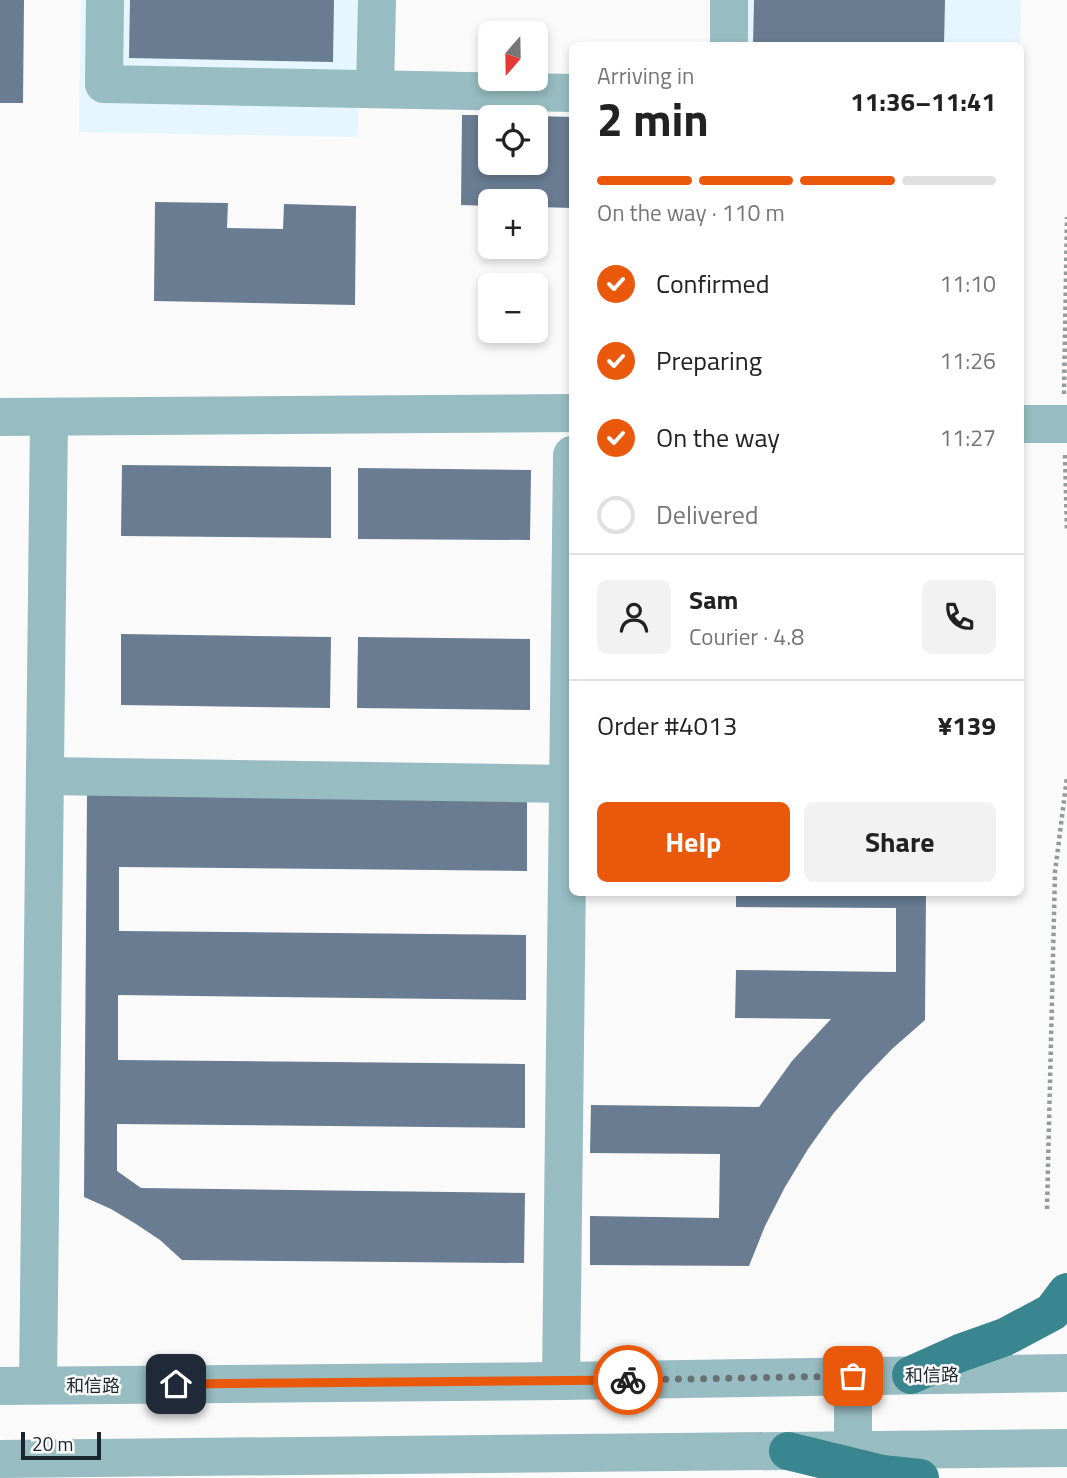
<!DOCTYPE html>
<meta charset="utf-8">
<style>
:root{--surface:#fff;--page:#f2f2f2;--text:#222;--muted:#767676;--line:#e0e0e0;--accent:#ea580c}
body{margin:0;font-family:"Titillium Web","Noto Sans SC",sans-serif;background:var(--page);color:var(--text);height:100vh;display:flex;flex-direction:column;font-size:26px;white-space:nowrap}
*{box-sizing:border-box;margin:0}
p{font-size:23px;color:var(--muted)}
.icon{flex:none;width:38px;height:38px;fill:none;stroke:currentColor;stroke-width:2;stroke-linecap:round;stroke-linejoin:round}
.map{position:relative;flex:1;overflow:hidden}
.panel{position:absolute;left:569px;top:42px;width:455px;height:854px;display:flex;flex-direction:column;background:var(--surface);border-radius:10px;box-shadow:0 4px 10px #0003}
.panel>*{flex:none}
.needle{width:46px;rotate:200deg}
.controls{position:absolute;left:478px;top:21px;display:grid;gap:14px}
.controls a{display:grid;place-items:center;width:70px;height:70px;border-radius:10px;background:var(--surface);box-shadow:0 4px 10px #0003;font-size:35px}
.scale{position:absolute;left:21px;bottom:18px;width:80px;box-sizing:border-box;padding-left:7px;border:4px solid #1a262c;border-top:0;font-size:19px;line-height:24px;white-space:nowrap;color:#1a262c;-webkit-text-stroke:5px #fafafa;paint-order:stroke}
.pin{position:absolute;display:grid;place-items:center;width:60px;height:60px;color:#fff;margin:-30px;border-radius:14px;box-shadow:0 4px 10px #0006}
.courier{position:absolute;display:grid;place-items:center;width:70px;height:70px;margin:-35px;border:5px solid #ea580c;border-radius:50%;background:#fff;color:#222;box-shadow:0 2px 9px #0007}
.head em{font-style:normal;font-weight:700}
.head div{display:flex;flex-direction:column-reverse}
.head{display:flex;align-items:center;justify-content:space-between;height:119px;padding:0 28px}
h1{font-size:46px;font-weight:700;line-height:52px}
.bar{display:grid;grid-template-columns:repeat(4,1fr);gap:10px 7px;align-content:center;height:84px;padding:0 28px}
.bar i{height:9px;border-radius:5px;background:var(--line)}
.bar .selected{background:var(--accent)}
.bar p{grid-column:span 4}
.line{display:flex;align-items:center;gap:18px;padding:0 28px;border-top:2px solid var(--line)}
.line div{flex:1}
.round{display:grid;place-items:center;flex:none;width:74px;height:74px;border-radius:10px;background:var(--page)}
ol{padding:0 28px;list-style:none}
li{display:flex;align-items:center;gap:21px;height:77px}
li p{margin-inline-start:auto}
li .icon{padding:7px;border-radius:50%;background:var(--accent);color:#fff;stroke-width:4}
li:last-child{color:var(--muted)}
li i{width:38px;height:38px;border:4px solid var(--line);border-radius:50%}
.action{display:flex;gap:14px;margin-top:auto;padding:14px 28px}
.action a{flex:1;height:80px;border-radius:10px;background:var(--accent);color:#fff;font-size:28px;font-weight:700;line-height:80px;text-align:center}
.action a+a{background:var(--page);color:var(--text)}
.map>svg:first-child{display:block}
</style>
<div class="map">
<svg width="1067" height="1478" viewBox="0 0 1067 1478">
<rect width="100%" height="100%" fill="#fafafa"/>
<!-- built -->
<g fill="#e6f6ff">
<polygon points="81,0 360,0 358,137 79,132"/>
<polygon points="745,0 1021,0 1020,45 745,46"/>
</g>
<!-- building -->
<g fill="#697c92">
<polygon points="0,0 24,0 23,103 0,103"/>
<polygon points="130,0 334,0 333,62 129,58"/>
<polygon points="754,0 945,0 944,46 753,46"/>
<polygon points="462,115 490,115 490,163 536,163 536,116 572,117 572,208 536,207 536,201 490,201 490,206 461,205"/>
<polygon points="155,202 228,203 227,228 283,229 284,204 356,206 355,305 154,301"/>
<polygon points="122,465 331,467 331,538 121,536"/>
<polygon points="358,468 531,470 530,540 358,539"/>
<polygon points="121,634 331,637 330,708 121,705"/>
<polygon points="358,637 530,639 530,710 357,708"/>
<polygon points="87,794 527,799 527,871 119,867 119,931 526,935 526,1000 118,995 118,1060 525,1064 525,1128 117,1124 117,1171 141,1188 525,1193 524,1263 182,1260 160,1240 136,1224 111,1209 84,1197"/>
<polygon points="736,892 926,892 925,1020 892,1049 862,1080 833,1114 808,1149 785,1187 765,1226 749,1266 590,1265 590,1216 719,1218 720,1154 590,1153 591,1105 759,1107 792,1061 831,1019 735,1018 736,970 896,972 896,908 736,907"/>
</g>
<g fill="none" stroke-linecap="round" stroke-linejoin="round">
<!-- path -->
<g stroke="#959a9d" stroke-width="4.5" stroke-dasharray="3.5 3.5" stroke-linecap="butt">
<polyline points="1064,394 1067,217"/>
<polyline points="1065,455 1067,532"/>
<polyline points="1047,1209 1055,872 1067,777"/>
</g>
<!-- minor -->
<g stroke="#97bcc1" stroke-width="38">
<polyline points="105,0 104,84 572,93"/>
<polyline points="729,46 729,0"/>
<polyline points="375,89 377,0"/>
<polyline points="0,417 572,413"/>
<polyline points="1020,424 1067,424"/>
<polyline points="45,776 568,784"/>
<polyline points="561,1381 572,455"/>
<polyline points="38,1385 49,417"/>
<polyline points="0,1386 561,1381 1067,1373"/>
<polyline points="853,1450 853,1376"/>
<polyline points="0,1459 1067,1448"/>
</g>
<!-- major -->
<g stroke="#3a8690" stroke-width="38">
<polyline points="911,1375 960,1353 1005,1337 1052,1312 1067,1292"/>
<polyline points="788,1451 882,1474 920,1478"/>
</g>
</g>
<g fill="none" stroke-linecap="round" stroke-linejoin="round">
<!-- done -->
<polyline stroke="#687074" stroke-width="7" stroke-dasharray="0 12.6" points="628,1380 853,1376"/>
<!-- route -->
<polyline stroke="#ea580c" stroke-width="9" points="176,1384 628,1380"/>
</g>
<g text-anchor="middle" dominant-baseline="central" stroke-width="5" stroke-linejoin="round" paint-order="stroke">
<!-- street labels -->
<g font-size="18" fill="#1a262c" stroke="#fafafa">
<text transform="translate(932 1375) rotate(-1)">和信路</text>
<text x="93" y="1385">和信路</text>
</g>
</g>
</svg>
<div class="controls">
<a><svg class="needle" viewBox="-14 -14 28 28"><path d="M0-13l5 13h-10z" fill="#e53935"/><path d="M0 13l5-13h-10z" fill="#767676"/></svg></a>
<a><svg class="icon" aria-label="locate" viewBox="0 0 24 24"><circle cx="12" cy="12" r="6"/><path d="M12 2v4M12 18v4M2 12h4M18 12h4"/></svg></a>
<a>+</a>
<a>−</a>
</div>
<div class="scale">20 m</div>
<div class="pin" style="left:853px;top:1376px;background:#ea580c"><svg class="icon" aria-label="bag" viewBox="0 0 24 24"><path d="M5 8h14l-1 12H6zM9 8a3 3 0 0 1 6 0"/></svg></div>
<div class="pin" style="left:176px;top:1384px;background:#1f2937"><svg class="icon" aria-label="home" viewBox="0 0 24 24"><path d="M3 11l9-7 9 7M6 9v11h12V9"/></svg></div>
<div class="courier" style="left:628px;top:1380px"><svg class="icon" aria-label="bike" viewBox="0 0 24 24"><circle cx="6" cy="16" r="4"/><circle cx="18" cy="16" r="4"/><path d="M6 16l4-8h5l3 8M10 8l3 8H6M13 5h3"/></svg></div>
<section class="panel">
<div class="head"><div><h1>2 min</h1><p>Arriving in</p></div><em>11:36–11:41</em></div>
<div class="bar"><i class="selected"></i><i class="selected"></i><i class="selected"></i><i></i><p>On the way · 110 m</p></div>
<ol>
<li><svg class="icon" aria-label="check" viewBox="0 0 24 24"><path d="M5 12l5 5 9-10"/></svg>Confirmed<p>11:10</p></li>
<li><svg class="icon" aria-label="check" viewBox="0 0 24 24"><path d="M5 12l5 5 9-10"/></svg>Preparing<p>11:26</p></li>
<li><svg class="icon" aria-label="check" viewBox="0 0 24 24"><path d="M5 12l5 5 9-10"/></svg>On the way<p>11:27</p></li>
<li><i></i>Delivered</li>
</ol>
<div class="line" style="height:126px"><a class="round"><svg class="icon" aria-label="person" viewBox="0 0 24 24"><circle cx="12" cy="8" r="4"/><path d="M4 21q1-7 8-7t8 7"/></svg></a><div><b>Sam</b><p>Courier · 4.8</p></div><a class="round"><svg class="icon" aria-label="phone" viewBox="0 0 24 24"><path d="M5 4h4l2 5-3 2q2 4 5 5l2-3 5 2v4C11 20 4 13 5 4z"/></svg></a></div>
<div class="line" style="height:91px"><div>Order #4013</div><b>¥139</b></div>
<div class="action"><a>Help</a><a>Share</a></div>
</section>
</div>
